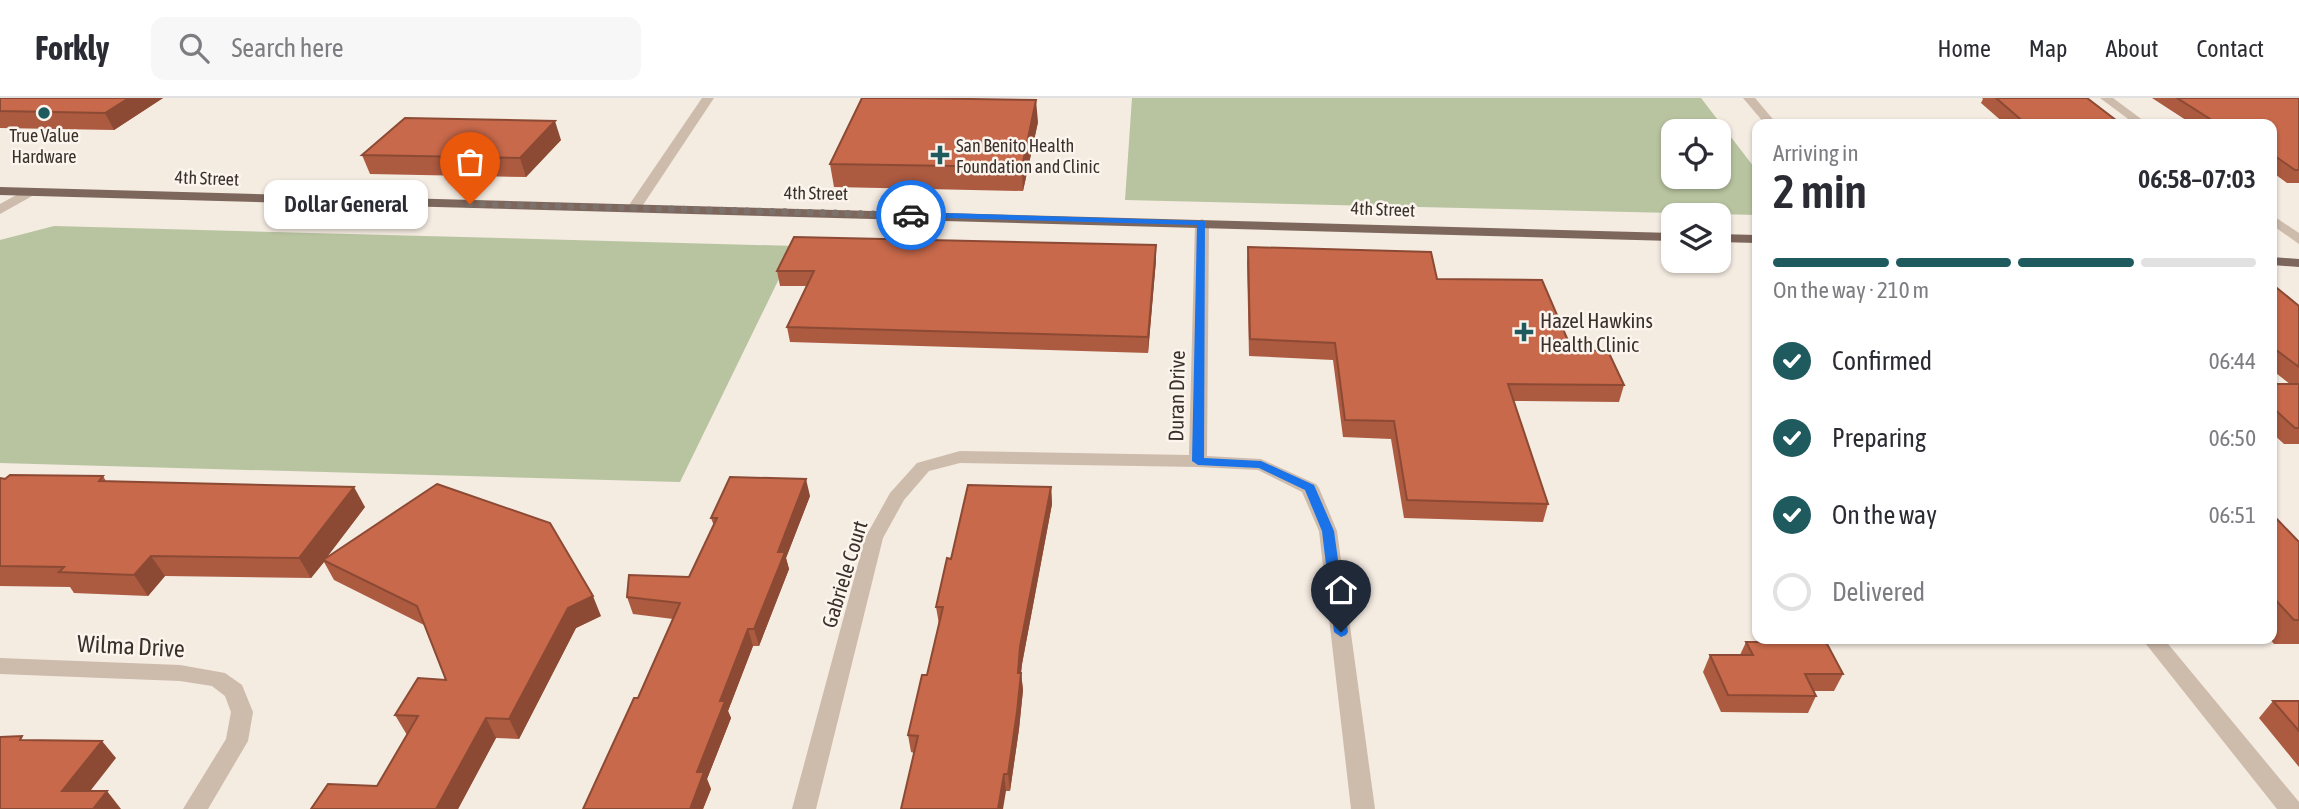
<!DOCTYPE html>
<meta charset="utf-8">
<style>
:root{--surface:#fff;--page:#f7f7f7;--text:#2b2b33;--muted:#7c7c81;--line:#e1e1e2;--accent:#1f5a5e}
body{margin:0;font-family:"Asap Condensed",sans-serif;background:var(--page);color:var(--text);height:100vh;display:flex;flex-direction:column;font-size:26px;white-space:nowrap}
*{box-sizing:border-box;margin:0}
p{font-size:23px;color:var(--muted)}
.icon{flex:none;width:38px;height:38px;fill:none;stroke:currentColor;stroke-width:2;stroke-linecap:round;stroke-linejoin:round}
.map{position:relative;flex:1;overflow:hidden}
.details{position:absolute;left:1752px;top:21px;width:525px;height:525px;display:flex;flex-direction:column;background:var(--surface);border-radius:14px;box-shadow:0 2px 5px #0004}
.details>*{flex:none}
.tools{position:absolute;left:1661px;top:21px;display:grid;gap:14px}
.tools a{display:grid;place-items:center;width:70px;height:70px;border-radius:14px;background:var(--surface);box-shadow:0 2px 5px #0004;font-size:35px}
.pin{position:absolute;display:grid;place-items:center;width:60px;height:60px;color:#fff;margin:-72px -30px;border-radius:50% 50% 50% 0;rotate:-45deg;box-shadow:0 0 7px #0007}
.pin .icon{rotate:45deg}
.courier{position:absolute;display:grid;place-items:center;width:70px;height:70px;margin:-35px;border:5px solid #1a73e8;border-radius:50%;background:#fff;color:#222;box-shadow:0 2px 9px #0007}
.bubble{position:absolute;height:49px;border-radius:14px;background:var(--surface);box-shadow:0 2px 5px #0004;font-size:23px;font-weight:600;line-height:49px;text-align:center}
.head em{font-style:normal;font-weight:600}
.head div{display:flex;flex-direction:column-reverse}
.head{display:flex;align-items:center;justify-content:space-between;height:119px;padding:0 21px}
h1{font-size:46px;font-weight:600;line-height:52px}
.bar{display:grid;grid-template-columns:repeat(4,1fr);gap:10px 7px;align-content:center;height:84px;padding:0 21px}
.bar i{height:9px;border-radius:5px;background:var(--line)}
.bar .on{background:var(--accent)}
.bar p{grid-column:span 4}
ol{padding:0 21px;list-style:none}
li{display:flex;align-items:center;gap:21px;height:77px}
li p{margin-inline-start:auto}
li .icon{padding:7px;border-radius:50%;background:var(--accent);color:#fff;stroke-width:4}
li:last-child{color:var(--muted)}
li i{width:38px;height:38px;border:4px solid var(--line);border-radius:50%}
header{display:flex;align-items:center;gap:42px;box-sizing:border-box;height:98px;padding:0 35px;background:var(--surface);border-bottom:2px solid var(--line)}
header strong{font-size:33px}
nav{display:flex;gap:38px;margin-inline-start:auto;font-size:24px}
.search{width:490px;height:63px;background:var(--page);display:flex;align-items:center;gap:18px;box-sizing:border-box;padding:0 24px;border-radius:14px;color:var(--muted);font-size:26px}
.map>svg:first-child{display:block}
</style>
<header>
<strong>Forkly</strong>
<div class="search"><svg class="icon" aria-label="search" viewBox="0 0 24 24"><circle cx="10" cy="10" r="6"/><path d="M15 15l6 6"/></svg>Search here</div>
<nav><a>Home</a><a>Map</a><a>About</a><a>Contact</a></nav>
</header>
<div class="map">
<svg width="2299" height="711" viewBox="0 0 2299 711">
<rect width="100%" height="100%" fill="#f4ebe1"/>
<!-- green -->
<g fill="#b8c4a0" fill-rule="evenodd">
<path d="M1132,0h569l56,73v44l-632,-15zM1673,33h45v46h-45z"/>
<polygon points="54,128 795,148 680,384 0,365 0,142"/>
</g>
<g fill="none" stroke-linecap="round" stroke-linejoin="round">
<!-- minor -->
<g fill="#cdbbac" fill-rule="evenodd">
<polygon points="702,0 714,0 639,113 629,113 627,110"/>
<polygon points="1743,0 1755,0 1777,26 1765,26"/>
<polygon points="2100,0 2113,0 2148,26 2135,26"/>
<polygon points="29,90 36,94 34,97 0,116 0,106"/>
<polygon points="2272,117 2299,135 2299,146 2272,127"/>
<polygon points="1202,121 1209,125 1207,358 1261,361 1316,386 1319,390 1337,433 1375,711 1351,711 1319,433 1302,394 1258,372 1198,369 960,365 929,373 904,402 883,440 816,711 792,711 865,440 890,395 917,365 960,353 1189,357 1195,125"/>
<polygon points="2142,541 2164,541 2299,704 2299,711 2277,711"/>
<polygon points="0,560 180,567 225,575 242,587 253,614 248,643 208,711 183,711 226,641 231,614 225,598 212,588 180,583 0,576"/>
</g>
<!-- major -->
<g fill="#7d675c" fill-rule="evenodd">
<polygon points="0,89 1673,135 1673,143 0,97"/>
<polygon points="1718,136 1757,137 1757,145 1718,144"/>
<polygon points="2272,159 2299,161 2299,169 2272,167"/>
</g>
</g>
<!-- wall -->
<g fill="#ac5a40">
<polygon points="0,0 163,0 114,32 0,30"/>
<polygon points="1982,0 2087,0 2121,26 2005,26 1981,5 1983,1"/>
<polygon points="2152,0 2299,0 2299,85 2287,85 2272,74 2272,26 2192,26"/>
<polygon points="1038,24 1023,93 834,89 830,66"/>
<polygon points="561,42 526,79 370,76 362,57"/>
<polygon points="1248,149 1437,181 1572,252 1624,287 1619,304 1514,303 1548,406 1543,424 1404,420 1391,341 1343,339 1333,262 1249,258 1247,165"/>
<polygon points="1156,162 1148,255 790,244 787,229 807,188 780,188 777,173"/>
<polygon points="2272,186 2299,208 2299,346 2284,346 2272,335 2272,286 2290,286 2272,272"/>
<polygon points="103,378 106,383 365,409 327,459 601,518 576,530 519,641 496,640 458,711 311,711 377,688 407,637 395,617 446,582 424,527 334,482 324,464 311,480 165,478 148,498 74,495 70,489 0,488 0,380"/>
<polygon points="1051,389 1052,406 1022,566 1021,575 1023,592 1019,631 1010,693 1006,693 914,655 911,654 908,637 927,577 939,526 936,509 951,461"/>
<polygon points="810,398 786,460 789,471 759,548 753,548 728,613 731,620 707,681 711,691 703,711 583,711 638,600 673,521 633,516 627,499 689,479 714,428 711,420"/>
<polygon points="2272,416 2299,444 2299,546 2274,546 2270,541 2272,541"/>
<polygon points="1746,544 1843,576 1834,593 1814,593 1816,598 1808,615 1721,614 1703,574 1710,557 1740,557"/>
<polygon points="2273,603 2299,603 2299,669 2259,620"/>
</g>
<!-- shaded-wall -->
<g fill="#8c4a34">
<polygon points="129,0 163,0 114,32 105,15"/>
<polygon points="1036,2 1038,24 1023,93 1022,69"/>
<polygon points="555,23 561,42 526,79 520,60"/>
<polygon points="1156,147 1156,162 1148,255 1148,239"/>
<polygon points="806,381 810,398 786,460 789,471 759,548 754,531 778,454"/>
<polygon points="354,389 365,409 324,463 323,462 324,464 311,480 299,460"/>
<polygon points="1051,389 1052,406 1022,566 1019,592 1018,575 1020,549"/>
<polygon points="151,458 165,478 148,498 134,477"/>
<polygon points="593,498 601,518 576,530 519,641 509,621 568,510"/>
<polygon points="748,531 753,548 728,613 731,620 707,681 711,691 703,711 690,711 697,674 720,603"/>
<polygon points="1021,575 1023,592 1019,631 1010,693 1008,676"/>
<polygon points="486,620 496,640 458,711 436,711"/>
<polygon points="102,643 116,660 77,710 62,693"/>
<polygon points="1004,676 1006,693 1003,711 998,711"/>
<polygon points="107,693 121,711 93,711"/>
</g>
<!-- building -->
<g fill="#c8694b" stroke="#8c4a34" stroke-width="2">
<polygon points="0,0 129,0 105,15 0,13"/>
<polygon points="862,0 906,0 1036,2 1022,69 830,66"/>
<polygon points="1996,0 2087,0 2121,26 2026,26"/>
<polygon points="2177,0 2299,0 2299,72 2295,72 2272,56 2272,26 2218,26"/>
<polygon points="405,20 555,23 520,60 362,57"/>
<polygon points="794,139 1156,147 1148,239 787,229 814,173 777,173"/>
<polygon points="1248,149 1431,154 1437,181 1542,182 1572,252 1608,253 1624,287 1508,286 1548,406 1407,402 1394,323 1345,322 1335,245 1250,241"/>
<polygon points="2272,186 2299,208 2299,269 2272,249"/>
<polygon points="2272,286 2299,286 2299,330 2295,330 2272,309"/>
<polygon points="10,377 103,378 99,383 354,389 299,460 151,458 134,477 59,474 64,469 0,468 0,380 5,381"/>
<polygon points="730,379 806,381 778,454 785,454 754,531 748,531 720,603 725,603 697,674 704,674 690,711 583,711 634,600 638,600 680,505 627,499 629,477 689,479 717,420 711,420"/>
<polygon points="437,386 550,425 593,498 568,510 509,621 486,620 436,711 311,711 328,686 377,688 418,618 395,617 418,580 446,582 417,508 323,462"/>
<polygon points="968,387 1051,389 1020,549 1018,575 1021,575 1017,614 1008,676 1004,676 998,711 901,711 918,638 908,637 922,577 927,577 943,509 936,509 947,460 951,461"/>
<polygon points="2272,416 2299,444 2299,522 2294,522 2272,498"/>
<polygon points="1746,544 1826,544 1843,576 1805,576 1816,598 1728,597 1710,557 1753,557"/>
<polygon points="2273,603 2299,603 2299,633"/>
<polygon points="22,638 20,642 102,643 62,693 107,693 93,711 0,711 0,639"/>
</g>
<!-- route -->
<polygon fill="#1a73e8" points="911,114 1205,123 1204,360 1261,363 1314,387 1334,433 1348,534 1346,537 1341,539 1334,534 1322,433 1305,392 1259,370 1198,367 1192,363 1197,127 908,119 906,117"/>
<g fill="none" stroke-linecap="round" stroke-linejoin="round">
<!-- done -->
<polyline stroke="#7c716b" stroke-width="7" stroke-dasharray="0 12.6" points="470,106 911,117"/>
</g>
<!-- markers -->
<g fill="#1f5a5e" stroke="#fbf5ee" stroke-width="2.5">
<circle cx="44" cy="15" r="7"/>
<path d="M936.5 46.5h7v7h7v7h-7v7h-7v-7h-7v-7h7z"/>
<path d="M1520.5 223.5h7v7h7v7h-7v7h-7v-7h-7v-7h7z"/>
</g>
<g text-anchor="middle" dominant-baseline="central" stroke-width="5" stroke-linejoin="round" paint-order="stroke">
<!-- far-poi labels -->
<g font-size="18" fill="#3b302b" stroke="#fbf5ee">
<text x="44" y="37">True Value<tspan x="44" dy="21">Hardware</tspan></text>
<text x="956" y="47" text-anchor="start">San Benito Health<tspan x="956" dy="21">Foundation and Clinic</tspan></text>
</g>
<!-- far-street labels -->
<g font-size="18" fill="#3b302b" stroke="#fbf5ee">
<text transform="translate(207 80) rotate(2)">4th Street</text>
<text transform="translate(816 95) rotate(1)">4th Street</text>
<text transform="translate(1383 111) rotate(2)">4th Street</text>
</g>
<!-- poi labels -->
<g font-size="21" fill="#3b302b" stroke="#fbf5ee" text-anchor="start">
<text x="1540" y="222">Hazel Hawkins<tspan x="1540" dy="24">Health Clinic</tspan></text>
</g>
<!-- street labels -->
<g font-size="21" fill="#3b302b" stroke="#fbf5ee">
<text transform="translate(1176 298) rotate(-89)">Duran Drive</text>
<text transform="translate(844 476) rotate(-73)">Gabriele Court</text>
</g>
<!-- near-street labels -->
<g font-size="24" fill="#3b302b" stroke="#fbf5ee">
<text transform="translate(131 548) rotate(3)">Wilma Drive</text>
</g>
</g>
</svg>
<div class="tools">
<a><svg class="icon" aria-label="locate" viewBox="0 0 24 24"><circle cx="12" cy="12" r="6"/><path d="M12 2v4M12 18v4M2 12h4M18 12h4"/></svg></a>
<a><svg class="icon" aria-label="layers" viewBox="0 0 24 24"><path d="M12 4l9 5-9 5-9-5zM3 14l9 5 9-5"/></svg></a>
</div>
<div class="pin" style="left:470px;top:106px;background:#ea580c"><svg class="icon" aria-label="bag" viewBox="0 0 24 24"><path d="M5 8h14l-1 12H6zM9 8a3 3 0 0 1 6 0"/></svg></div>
<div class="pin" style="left:1341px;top:534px;background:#1f2937"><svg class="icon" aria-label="home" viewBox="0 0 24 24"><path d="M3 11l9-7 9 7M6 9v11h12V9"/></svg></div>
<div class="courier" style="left:911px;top:117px"><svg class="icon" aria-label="car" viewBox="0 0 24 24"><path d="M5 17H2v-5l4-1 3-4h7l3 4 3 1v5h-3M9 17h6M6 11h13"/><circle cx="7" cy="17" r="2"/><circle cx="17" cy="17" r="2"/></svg></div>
<div class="bubble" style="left:264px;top:82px;width:164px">Dollar General</div>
<section class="details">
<div class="head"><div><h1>2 min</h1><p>Arriving in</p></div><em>06:58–07:03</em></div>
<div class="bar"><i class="on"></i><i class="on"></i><i class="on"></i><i></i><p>On the way · 210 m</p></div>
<ol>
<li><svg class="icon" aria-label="check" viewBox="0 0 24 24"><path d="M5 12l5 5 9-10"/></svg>Confirmed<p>06:44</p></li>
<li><svg class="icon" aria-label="check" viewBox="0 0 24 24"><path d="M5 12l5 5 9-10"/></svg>Preparing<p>06:50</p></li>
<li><svg class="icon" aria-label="check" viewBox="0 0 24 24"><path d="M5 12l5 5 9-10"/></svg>On the way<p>06:51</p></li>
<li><i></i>Delivered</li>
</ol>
</section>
</div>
